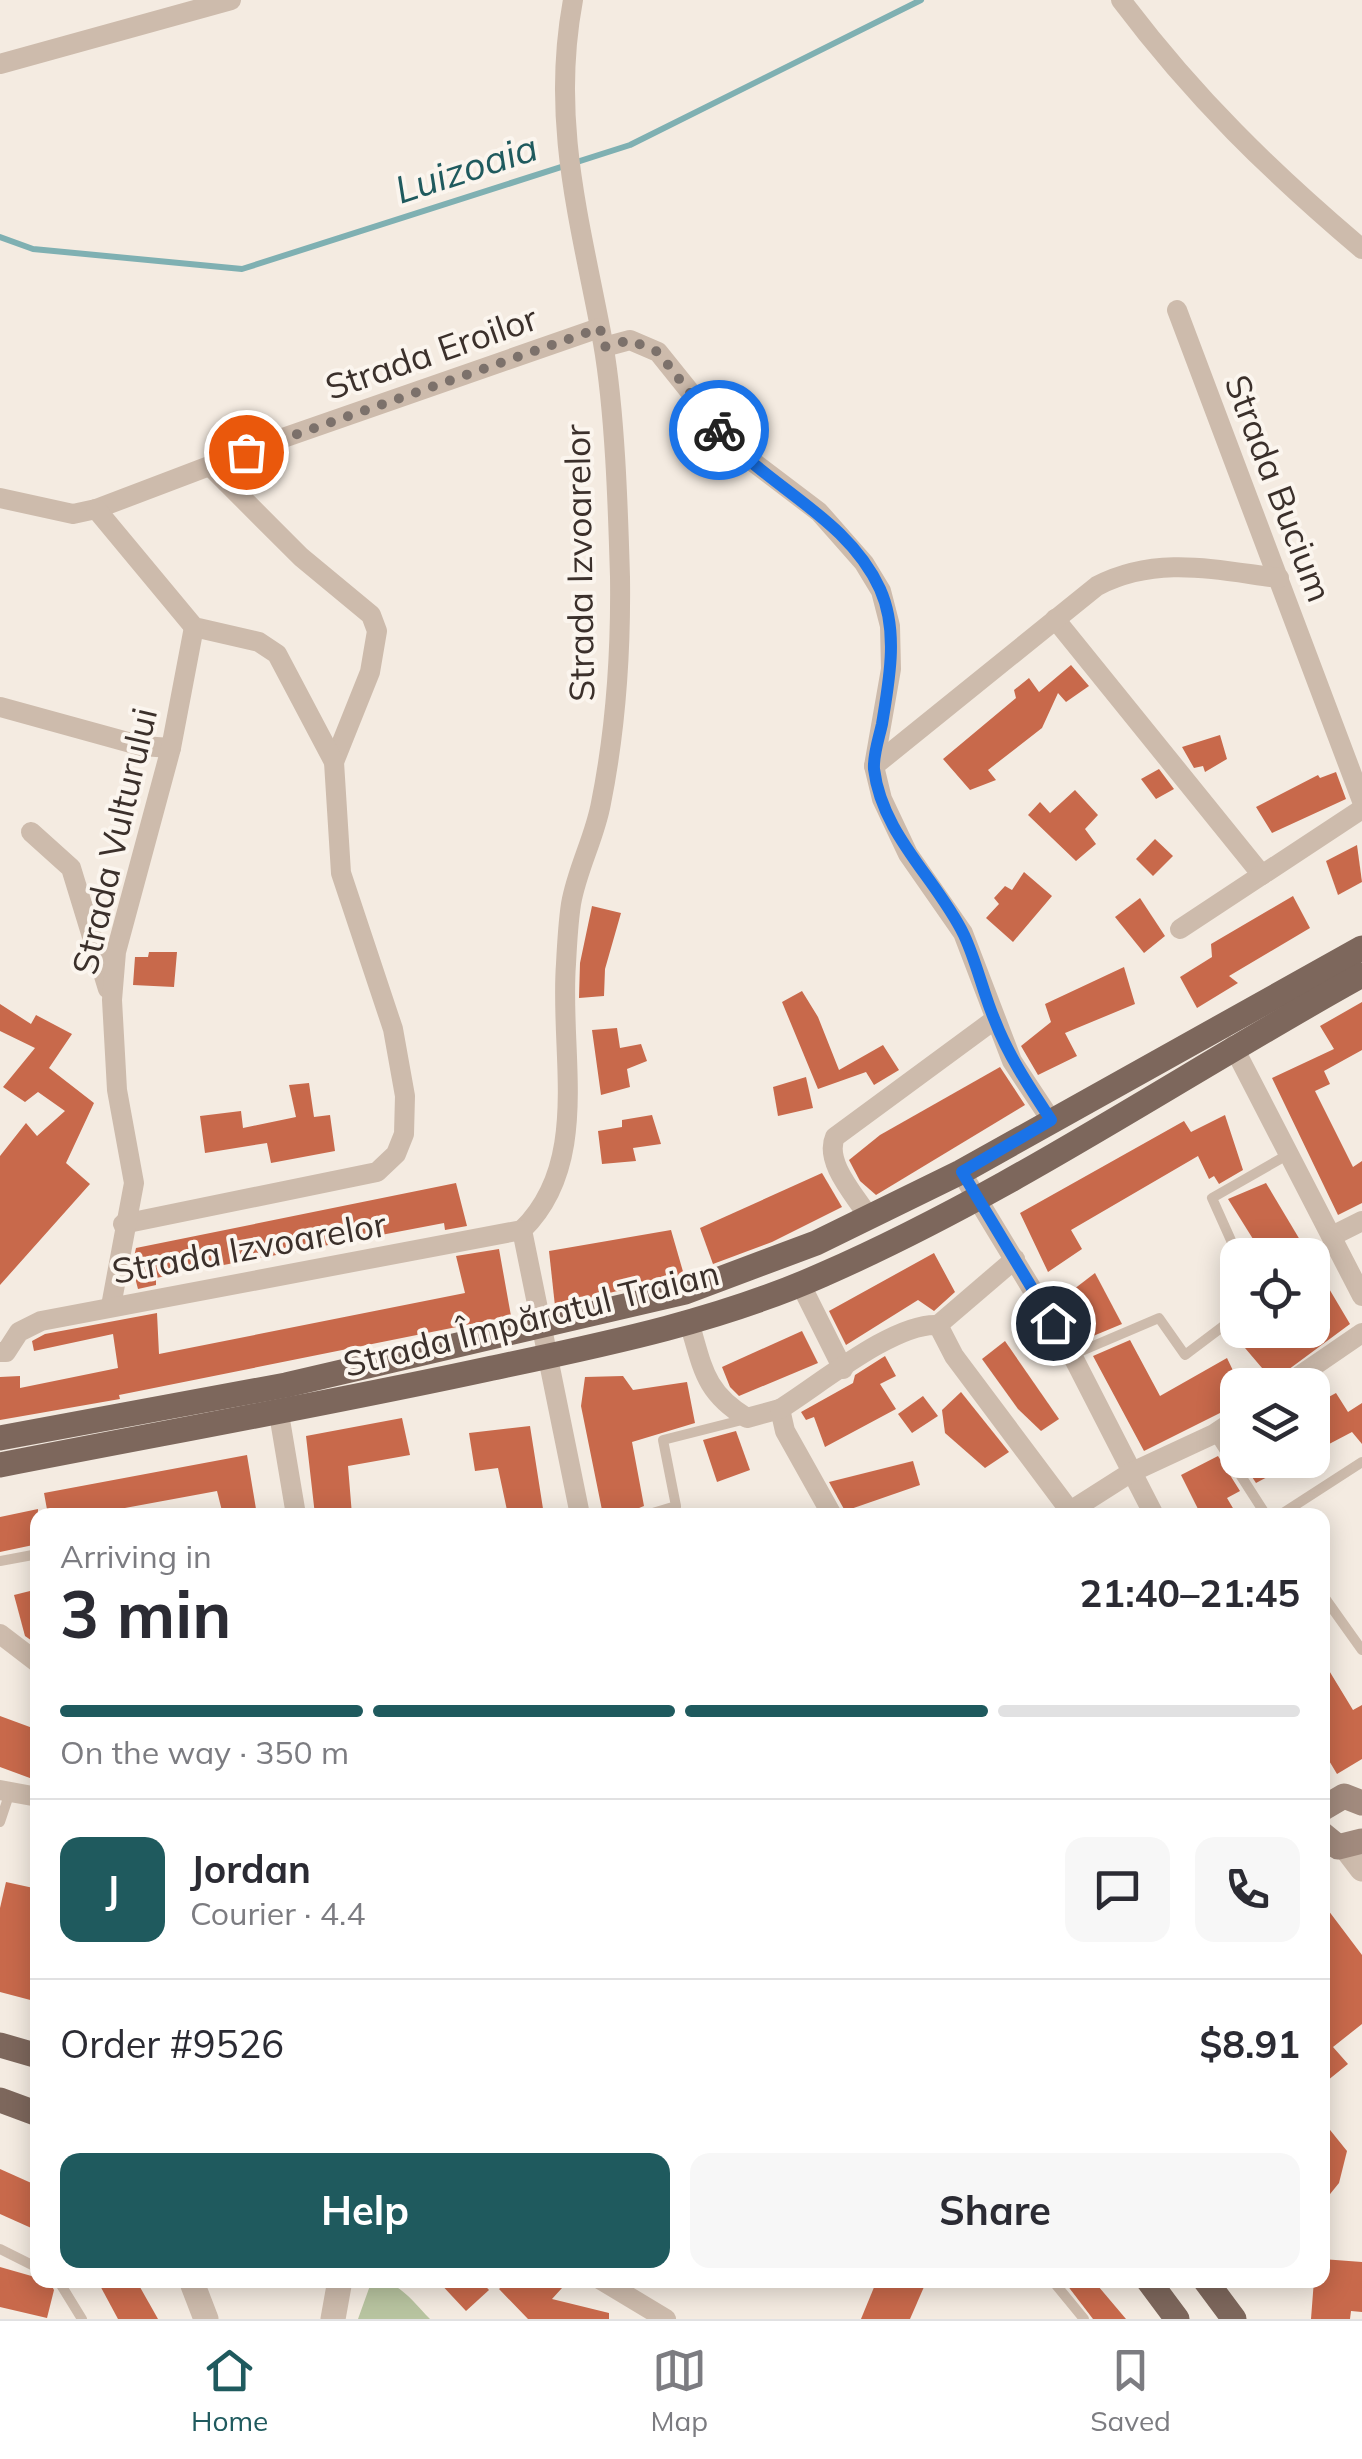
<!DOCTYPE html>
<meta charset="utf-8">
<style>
:root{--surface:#fff;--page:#f7f7f7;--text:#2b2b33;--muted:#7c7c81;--line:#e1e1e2;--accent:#1f5a5e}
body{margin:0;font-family:Mulish,sans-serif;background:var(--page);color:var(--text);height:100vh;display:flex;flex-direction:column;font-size:38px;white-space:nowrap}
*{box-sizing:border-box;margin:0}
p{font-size:32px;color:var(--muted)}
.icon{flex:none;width:55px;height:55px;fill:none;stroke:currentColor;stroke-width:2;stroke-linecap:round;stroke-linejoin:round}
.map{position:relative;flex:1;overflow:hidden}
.panel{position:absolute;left:30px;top:1508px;width:1300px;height:780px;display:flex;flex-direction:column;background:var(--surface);border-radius:20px;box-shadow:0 5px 25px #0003}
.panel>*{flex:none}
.controls{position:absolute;left:1220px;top:1238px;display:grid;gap:20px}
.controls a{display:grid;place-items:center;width:110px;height:110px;border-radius:20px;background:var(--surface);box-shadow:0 5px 25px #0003;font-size:50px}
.pin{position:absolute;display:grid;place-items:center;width:85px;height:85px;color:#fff;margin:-42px;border:5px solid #fff;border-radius:50%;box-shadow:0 2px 10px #0007}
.courier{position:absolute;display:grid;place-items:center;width:100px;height:100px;margin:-50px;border:8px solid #1a73e8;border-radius:50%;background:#fff;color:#222;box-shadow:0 2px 12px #0007}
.headline em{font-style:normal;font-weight:700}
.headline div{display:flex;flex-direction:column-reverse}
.headline{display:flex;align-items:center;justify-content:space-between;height:170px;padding:0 30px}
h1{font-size:65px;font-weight:700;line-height:75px}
.bar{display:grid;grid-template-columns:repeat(4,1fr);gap:15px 10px;align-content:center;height:120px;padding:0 30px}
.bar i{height:12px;border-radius:8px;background:var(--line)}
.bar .current{background:var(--accent)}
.bar p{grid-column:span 4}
.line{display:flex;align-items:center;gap:25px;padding:0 30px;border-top:2px solid var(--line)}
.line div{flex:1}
.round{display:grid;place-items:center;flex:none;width:105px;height:105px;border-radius:20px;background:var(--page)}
.button{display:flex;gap:20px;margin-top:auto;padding:20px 30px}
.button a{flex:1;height:115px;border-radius:20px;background:var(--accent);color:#fff;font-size:40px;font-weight:700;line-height:115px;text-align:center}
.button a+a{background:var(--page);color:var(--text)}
.menu{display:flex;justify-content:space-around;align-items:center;height:140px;border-top:2px solid var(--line);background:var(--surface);font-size:28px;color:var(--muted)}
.menu a{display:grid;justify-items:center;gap:5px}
.menu .current{color:var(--accent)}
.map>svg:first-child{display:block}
</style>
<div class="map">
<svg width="1362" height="2319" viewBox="0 0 1362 2319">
<rect width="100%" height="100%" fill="#f4ebe1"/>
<!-- green -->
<path fill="#b8c4a0" d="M372,2280c27,0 40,21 58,39h-72z"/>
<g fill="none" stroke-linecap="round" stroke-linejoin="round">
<!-- stream -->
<polyline stroke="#7fb0b2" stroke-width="6" points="0,237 33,249 242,269 630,145 921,0"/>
</g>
<!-- building -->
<g fill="#c8694b">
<polygon points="1071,665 1089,686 1066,702 1058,693 1042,728 988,770 996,780 970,790 943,759 1016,698 1014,690 1029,678 1039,692"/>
<polygon points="1220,735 1227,759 1205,772 1203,766 1194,768 1182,747"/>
<polygon points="1159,769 1174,789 1156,799 1141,779"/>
<polygon points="1336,772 1346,799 1272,833 1256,807 1318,775 1320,778"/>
<polygon points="1075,790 1098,815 1085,829 1096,844 1076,861 1028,815 1040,802 1050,813"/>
<polygon points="1155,839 1173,856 1153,876 1136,859"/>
<polygon points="1357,845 1362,882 1338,895 1326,861"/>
<polygon points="1024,872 1052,896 1013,942 986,918 999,904 994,898 1005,886 1012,890"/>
<polygon points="1293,896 1310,928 1229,976 1238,983 1197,1008 1180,977 1212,957 1211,944"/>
<polygon points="1140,898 1165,936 1144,953 1115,917"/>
<polygon points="592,906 621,913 605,969 604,996 579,998 580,963"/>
<polygon points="149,952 177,952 174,987 133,985 135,957 148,957"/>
<polygon points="1124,967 1135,1004 1065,1033 1077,1056 1038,1075 1021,1046 1051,1022 1045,1004"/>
<polygon points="802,991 818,1017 839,1070 883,1045 899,1070 874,1085 866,1072 818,1089 782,1002"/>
<polygon points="1362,1002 1362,1050 1324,1071 1330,1084 1315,1091 1353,1167 1362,1161 1362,1203 1338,1215 1272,1078 1334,1049 1320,1026"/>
<polygon points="0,1004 31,1024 36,1015 72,1034 49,1068 94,1103 66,1163 90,1184 0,1285 0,1156 26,1123 37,1136 65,1111 38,1092 25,1102 3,1087 35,1048 0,1031"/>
<polygon points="617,1028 620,1048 641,1044 647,1061 627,1069 630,1087 601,1095 592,1030"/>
<polygon points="1000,1067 1025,1105 876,1195 860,1181 849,1160 880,1135"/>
<polygon points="806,1077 813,1108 778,1116 773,1087"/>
<polygon points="309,1083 314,1117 330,1115 335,1151 271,1163 267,1143 205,1153 200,1116 241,1111 243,1128 296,1117 289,1085"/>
<polygon points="652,1115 661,1144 633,1148 636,1161 602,1164 598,1131 622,1127 622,1120"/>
<polygon points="1225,1115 1243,1170 1219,1184 1214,1176 1209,1179 1198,1156 1071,1230 1082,1249 1048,1272 1020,1213 1184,1121 1191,1132"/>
<polygon points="822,1173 842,1207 772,1242 713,1264 700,1228"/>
<polygon points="456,1183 467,1226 445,1230 444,1223 318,1247 156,1278 156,1285 138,1289 132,1266 136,1248"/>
<polygon points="1266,1183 1309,1255 1263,1255 1228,1199"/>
<polygon points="671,1230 684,1275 555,1306 549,1251"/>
<polygon points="499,1249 511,1316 119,1395 120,1399 0,1420 0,1377 20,1376 20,1388 118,1368 113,1334 34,1351 32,1341 45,1334 157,1313 159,1354 465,1293 456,1256"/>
<polygon points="934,1253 955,1292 934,1311 918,1300 846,1345 829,1311"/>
<polygon points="1312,1260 1350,1324 1273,1381 1245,1348 1270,1330 1286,1330 1292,1340 1312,1330"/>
<polygon points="1095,1273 1122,1324 1081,1341 1061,1299"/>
<polygon points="802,1331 818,1363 739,1396 730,1387 722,1367"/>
<polygon points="1130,1340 1160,1396 1227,1358 1238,1381 1238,1404 1144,1451 1093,1356"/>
<polygon points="1005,1341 1059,1419 1041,1431 1018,1409 982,1359"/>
<polygon points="885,1356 896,1376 880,1384 896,1409 825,1447 814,1417 806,1420 801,1412 853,1383 855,1375"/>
<polygon points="623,1376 633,1390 687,1382 695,1423 632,1442 644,1506 622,1515 603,1515 581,1406 585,1377"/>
<polygon points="961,1392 1009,1452 985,1468 945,1433 942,1410"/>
<polygon points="1336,1393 1348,1412 1362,1403 1362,1444 1352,1432 1312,1453 1312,1406"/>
<polygon points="923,1396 938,1416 912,1433 898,1414"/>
<polygon points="402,1418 410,1455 348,1466 352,1515 315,1515 306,1436"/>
<polygon points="530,1426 544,1515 508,1515 498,1468 475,1471 469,1433"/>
<polygon points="736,1431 750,1470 717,1482 703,1440"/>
<polygon points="247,1455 257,1515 223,1515 217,1491 87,1515 48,1515 44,1493"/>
<polygon points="1218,1456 1240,1491 1227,1498 1237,1515 1201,1515 1181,1475"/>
<polygon points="1241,1460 1299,1460 1256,1483"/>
<polygon points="913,1461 920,1485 845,1511 829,1482"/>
<polygon points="38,1509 38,1544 0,1552 0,1517"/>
<polygon points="38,1589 38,1645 25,1636 14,1595"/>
<polygon points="1322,1659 1353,1710 1362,1705 1362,1759 1337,1774 1322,1749"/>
<polygon points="0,1716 38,1730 38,1781 0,1767"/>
<polygon points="6,1882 38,1889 32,1945 38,1947 38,2002 0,1992 0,1908"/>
<polygon points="1322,1902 1362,1955 1362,2024 1333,2047 1348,2064 1322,2085"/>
<polygon points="1322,2120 1347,2151 1339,2183 1322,2204"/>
<polygon points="0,2169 38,2186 38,2231 0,2214"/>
<polygon points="1322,2259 1362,2262 1362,2312 1351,2311 1350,2319 1311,2319 1314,2280 1322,2280"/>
<polygon points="0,2267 49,2281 54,2290 47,2318 0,2307"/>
<polygon points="97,2280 136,2280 158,2319 118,2319"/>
<polygon points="437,2280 480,2280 489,2290 466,2311"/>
<polygon points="508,2280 552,2280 562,2288 552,2299 609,2313 609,2319 528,2319 499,2289"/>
<polygon points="877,2280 927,2280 910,2319 861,2319"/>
<polygon points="1073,2280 1093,2280 1126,2319 1093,2319 1067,2285"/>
</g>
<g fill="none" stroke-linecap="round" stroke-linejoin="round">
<!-- service -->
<g stroke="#cdbbac" stroke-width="10">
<polyline points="1238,1256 1212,1198 1289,1154"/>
<polyline points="1072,1355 1159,1318 1185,1355 1238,1315"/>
<polyline points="1214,1434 1266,1515"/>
<polyline points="646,1515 676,1506 663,1440 746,1419"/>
<polyline points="1280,1515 1362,1462"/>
<polyline points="0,1561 38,1554"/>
<polyline points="1322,1594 1362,1650"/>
<polyline points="0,1822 10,1792"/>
<polyline points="0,2249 38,2268"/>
<polyline points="58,2280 82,2319"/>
<polyline points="1052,2280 1084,2319"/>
</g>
<!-- minor -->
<g stroke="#cdbbac" stroke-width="20">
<path d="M573,0c-23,123 8,224 30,343 12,68 15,165 17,234 1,77 -4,151 -19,226 -6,34 -24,66 -30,101 -3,20 -4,40 -5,60 -7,89 26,198 -44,266l58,285"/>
<path d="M1121,0c73,97 149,171 241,249"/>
<polyline points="0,64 231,0"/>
<polyline points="1177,310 1362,801"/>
<polyline points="604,347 630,340 658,352 736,449 819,512 864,563 881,591 890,626 891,669 874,766 882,799 908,854 963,933 1012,1061 1051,1120"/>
<polyline points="210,466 301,557 371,615 377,631 370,672 334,762"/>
<polyline points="0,498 73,514 96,509 283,438 599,328"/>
<polyline points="96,509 194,627 259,642 277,654 334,762 341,873 393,1029 405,1096 404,1134 396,1154 377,1172 123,1224"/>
<polyline points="1055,619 1262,875"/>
<polyline points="0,707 142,746 171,748"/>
<path d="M874,766l223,-180c60,-31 118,-16 182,-8"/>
<polyline points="31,832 71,868 108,989"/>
<polyline points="1180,929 1362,809"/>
<polyline points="1233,1046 1362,1296"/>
<polyline points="961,1172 1072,1355 1154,1515"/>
<path d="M868,1216c-13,-21 -44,-54 -33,-79l159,-117"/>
<polyline points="1334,1235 1362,1221"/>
<polyline points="800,1283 843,1369"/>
<polyline points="111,1306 134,1183 117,1090 112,1000 116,952 171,748 194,627"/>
<path d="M689,1322c14,46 15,70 58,96l33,-9 5,22 47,84"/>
<polyline points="938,1325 1015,1259"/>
<polyline points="0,1352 6,1352 19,1332 41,1321 522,1230"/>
<polyline points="1286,1385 1362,1333"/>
<path d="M780,1409c39,-24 114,-87 158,-84l16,31 116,155"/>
<polyline points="279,1414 296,1515"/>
<polyline points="1064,1515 1130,1473 1214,1434 1238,1418"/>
<polyline points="0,1634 38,1663"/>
<polyline points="0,1790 38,1797"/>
<polyline points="601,2280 666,2319"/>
</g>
<!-- tertiary -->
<g stroke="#cdbbac" stroke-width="25">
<polyline points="1346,1848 1362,1869"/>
<polyline points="191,2280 206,2319"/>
<polyline points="333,2319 340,2280"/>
</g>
<!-- secondary -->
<g stroke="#a18a7d" stroke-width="25">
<polyline points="1322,1809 1344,1796 1362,1803"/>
<polyline points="1322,1834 1338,1847 1362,1841"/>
</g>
<!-- primary -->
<g stroke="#7d675c" stroke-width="25">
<polyline points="0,1438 286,1385 685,1292 816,1243 961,1172 1362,948"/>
<path d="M0,1465c163,-32 326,-61 488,-96 113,-24 228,-47 334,-94 188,-82 361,-201 540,-300"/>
<polyline points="0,2045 38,2056"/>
<polyline points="0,2100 38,2114"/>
<polyline points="1148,2280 1177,2319"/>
<polyline points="1205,2280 1234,2319"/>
</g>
</g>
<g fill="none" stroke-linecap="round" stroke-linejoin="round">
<!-- done -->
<polyline stroke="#7c716b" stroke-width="10" stroke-dasharray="0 18" points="246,452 600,328 604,347 630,340 658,352 719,430"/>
<!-- route -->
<path stroke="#1a73e8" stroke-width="12" d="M719,430c49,58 128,87 161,159 19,42 9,92 2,135 -3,14 -9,31 -8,45 8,66 63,110 90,166 13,28 19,58 31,86 14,36 35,67 56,99l-89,52 91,151"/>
</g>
<g text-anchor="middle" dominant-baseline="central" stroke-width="8" stroke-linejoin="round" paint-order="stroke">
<!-- street labels -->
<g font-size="35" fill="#3b302b" stroke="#fbf5ee">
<text transform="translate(431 352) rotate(-19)">Strada Eroilor</text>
<text transform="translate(1279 488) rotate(69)">Strada Bucium</text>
<text transform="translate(579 563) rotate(-91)">Strada Izvoarelor</text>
<text transform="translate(114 841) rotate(-77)">Strada Vulturului</text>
<text transform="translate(249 1247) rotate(-10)">Strada Izvoarelor</text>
<text transform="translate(531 1318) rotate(-14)">Strada Împăratul Traian</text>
</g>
<!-- water labels -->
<g font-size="38" font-style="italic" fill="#1f5a5e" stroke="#fbf5ee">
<text transform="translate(466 168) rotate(-18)">Luizoaia</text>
</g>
</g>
</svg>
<div class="controls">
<a><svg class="icon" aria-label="locate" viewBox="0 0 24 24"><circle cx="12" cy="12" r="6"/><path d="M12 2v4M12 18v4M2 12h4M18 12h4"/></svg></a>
<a><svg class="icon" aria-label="layers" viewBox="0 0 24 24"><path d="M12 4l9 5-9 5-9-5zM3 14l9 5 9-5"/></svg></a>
</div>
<div class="pin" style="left:246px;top:452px;background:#ea580c"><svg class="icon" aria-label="bag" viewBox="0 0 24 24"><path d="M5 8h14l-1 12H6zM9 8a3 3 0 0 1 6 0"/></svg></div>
<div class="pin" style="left:1053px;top:1323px;background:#1f2937"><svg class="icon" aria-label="home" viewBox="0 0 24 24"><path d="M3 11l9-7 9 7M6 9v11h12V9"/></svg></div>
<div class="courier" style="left:719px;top:430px"><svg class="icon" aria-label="bike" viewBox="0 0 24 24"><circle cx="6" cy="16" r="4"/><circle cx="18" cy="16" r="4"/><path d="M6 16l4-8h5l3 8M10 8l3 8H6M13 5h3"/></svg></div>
<section class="panel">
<div class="headline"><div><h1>3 min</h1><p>Arriving in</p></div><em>21:40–21:45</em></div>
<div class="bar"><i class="current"></i><i class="current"></i><i class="current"></i><i></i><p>On the way · 350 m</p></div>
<div class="line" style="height:180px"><b class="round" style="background:var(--accent);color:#fff">J</b><div><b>Jordan</b><p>Courier · 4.4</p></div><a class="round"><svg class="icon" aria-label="chat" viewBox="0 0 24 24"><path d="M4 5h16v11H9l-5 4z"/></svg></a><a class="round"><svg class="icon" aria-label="phone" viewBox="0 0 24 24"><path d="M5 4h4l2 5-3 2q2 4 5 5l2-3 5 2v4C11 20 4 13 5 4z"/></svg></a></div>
<div class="line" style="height:130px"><div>Order #9526</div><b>$8.91</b></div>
<div class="button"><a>Help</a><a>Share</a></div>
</section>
</div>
<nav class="menu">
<a class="current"><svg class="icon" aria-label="home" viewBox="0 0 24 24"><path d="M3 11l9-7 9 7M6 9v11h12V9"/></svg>Home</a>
<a><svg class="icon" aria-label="map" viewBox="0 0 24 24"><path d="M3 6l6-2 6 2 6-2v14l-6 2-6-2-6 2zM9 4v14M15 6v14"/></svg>Map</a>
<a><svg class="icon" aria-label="saved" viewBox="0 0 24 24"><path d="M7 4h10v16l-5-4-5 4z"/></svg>Saved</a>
</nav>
